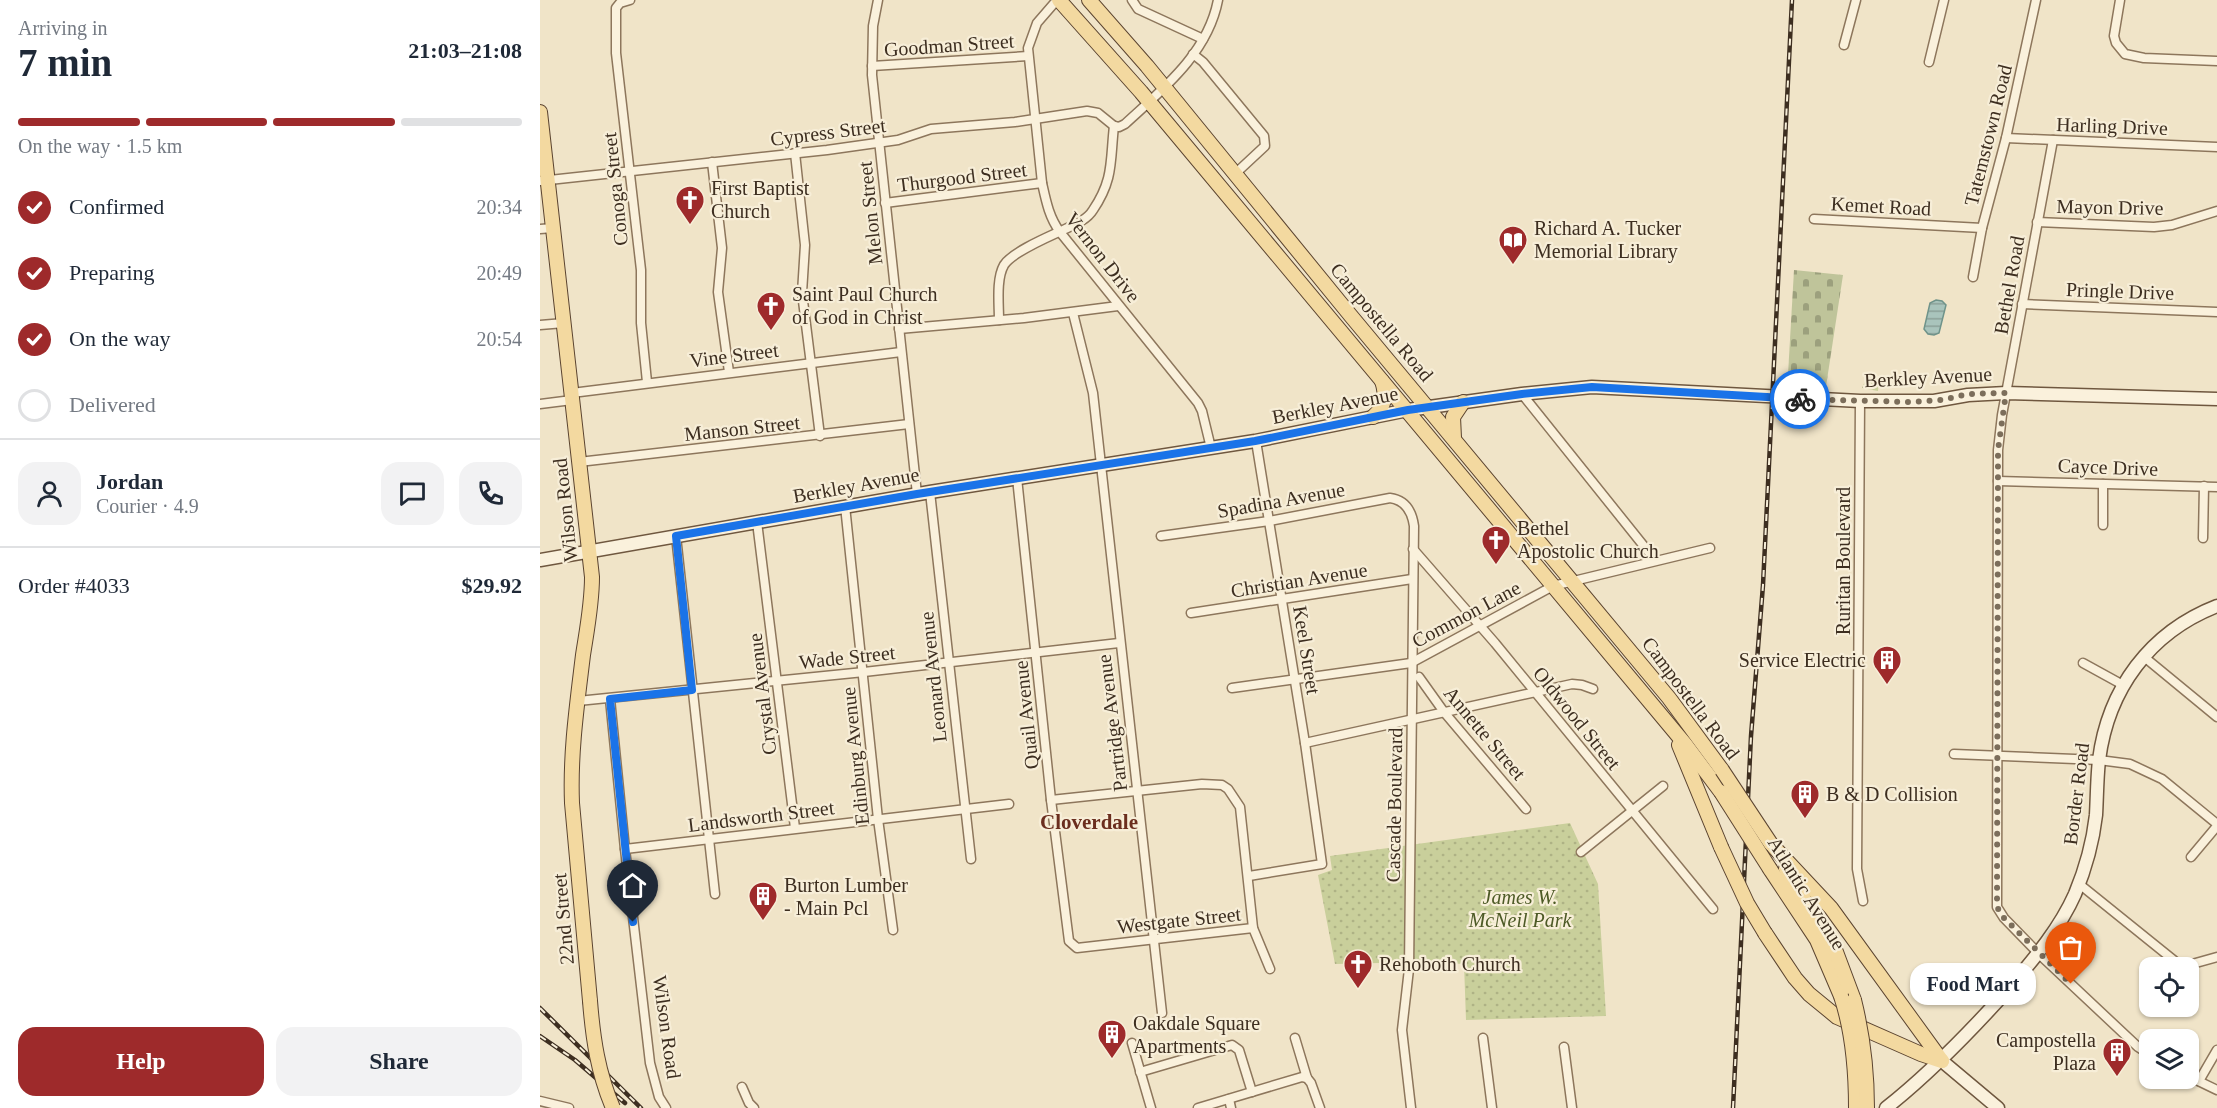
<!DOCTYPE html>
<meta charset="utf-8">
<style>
:root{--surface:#fff;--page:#f2f2f3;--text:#1f2937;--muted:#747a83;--line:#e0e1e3;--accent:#9e2a2b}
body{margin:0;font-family:"Times New Roman",serif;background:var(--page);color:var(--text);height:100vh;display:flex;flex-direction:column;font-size:22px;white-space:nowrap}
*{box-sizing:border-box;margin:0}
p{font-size:20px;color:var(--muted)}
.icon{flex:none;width:33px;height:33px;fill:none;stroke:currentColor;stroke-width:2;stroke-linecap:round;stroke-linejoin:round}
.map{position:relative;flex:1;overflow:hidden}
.details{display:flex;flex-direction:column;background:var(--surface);width:540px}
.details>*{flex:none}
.buttons{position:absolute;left:1599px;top:957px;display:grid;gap:12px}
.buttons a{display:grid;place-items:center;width:60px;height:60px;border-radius:12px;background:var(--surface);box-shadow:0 2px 4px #0004;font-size:30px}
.pin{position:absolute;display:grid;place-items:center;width:51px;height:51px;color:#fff;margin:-62px -26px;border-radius:50% 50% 50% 0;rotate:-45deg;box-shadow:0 0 6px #0007}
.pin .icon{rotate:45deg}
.courier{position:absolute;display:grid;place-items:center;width:60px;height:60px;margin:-30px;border:4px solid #1a73e8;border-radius:50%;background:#fff;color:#222;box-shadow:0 2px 8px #0007}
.bubble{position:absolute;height:42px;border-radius:18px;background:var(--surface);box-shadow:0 2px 4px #0004;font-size:20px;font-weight:600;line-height:42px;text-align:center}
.summary em{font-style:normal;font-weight:600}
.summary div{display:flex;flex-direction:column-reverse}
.summary{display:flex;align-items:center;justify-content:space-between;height:102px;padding:0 18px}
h1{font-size:39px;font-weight:600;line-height:45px}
.bar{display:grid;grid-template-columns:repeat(4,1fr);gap:9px 6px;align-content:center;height:72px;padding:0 18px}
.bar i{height:8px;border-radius:4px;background:var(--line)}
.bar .selected{background:var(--accent)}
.bar p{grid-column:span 4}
.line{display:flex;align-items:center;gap:15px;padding:0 18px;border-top:2px solid var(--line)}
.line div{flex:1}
.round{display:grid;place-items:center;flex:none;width:63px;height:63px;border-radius:18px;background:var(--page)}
ol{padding:0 18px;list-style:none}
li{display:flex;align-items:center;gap:18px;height:66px}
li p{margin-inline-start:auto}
li .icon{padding:6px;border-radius:50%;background:var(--accent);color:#fff;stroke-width:4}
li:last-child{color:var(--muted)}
li i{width:33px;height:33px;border:3px solid var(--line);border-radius:50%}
.primary-button{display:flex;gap:12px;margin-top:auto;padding:12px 18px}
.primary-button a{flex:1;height:69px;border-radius:18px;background:var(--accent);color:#fff;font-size:24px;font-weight:600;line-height:69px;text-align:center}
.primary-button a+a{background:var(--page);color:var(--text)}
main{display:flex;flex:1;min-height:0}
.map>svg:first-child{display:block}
</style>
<main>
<section class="details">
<div class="summary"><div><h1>7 min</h1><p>Arriving in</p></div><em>21:03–21:08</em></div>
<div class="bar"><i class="selected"></i><i class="selected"></i><i class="selected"></i><i></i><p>On the way · 1.5 km</p></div>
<ol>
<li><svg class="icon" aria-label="check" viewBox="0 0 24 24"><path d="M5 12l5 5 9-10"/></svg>Confirmed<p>20:34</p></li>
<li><svg class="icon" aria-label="check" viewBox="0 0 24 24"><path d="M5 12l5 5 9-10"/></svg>Preparing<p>20:49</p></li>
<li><svg class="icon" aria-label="check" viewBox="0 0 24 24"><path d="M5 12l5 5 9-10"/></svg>On the way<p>20:54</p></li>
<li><i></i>Delivered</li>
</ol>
<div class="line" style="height:108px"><a class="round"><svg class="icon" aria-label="person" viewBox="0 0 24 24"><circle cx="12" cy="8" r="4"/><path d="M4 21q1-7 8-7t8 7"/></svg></a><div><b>Jordan</b><p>Courier · 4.9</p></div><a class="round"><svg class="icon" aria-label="chat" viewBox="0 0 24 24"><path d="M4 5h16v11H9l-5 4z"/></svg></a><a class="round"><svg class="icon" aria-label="phone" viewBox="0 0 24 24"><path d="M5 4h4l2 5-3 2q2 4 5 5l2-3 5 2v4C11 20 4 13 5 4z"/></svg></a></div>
<div class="line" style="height:78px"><div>Order #4033</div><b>$29.92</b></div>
<div class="primary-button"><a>Help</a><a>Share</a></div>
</section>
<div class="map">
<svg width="1677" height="1108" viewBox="0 0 1677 1108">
<defs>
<pattern id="cemetery-stones" width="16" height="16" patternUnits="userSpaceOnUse" patternTransform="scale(1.5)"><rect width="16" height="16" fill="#bfc49a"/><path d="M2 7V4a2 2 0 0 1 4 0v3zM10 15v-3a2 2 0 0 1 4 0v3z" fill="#9ca07d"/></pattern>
<pattern id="park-dots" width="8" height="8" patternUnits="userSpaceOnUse" patternTransform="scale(1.5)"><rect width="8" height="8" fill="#c9cf9b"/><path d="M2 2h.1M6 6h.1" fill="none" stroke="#aeb285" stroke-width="1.8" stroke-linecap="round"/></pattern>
<pattern id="water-rules" width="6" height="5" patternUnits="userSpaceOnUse" patternTransform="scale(1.5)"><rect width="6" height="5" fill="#a9c4bc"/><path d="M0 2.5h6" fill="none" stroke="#8ba098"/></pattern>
</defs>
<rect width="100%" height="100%" fill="#f0e4c8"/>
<!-- cemetery -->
<polygon fill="url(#cemetery-stones)" points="1254,270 1303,275 1285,393 1247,392"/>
<!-- park -->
<g fill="url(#park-dots)">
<polygon points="1327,377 1339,379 1338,391 1322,388"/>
<polygon points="1030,823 1058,884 1066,1016 926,1020 924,964 884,962 795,964 778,875 792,870 790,856"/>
</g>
<!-- water -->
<polygon fill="url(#water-rules)" stroke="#6f938a" stroke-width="1.5" points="1396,300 1402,301 1406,305 1399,333 1394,335 1388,334 1384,329 1390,303"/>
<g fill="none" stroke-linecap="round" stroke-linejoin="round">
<!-- street casing -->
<g stroke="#8d765c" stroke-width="11">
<g id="street">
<polyline points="90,0 80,3 76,8 76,53 101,270 101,323 107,382"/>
<polyline points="338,0 333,26 332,75 377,494"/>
<path d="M517,0l-20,23 -9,25 14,135c4,18 7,34 18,49l138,171 4,8 9,37"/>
<polyline points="592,0 598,9 663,39"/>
<polyline points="1580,0 1574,36 1576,43 1585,54 1604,58 1677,61"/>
<polyline points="1304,45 1316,0"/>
<polyline points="653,54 663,62 724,136 725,146 696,173"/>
<polyline points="1389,62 1404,0"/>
<polyline points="332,66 488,56"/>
<path d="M574,126l5,1 6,-3c38,-35 83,-71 93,-124"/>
<polyline points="1466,138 1677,147"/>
<polyline points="1513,140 1462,415 1458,450 1457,907 1464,918 1499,954 1598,1047 1610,1055"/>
<polyline points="255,153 265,245 262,293 280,436"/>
<polyline points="172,162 182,248 178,292 189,372"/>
<polyline points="0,181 287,150 358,140 391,129 475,122 547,111 558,113 574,126"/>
<polyline points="345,203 502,183"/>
<polyline points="1274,219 1442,228"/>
<polyline points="1497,222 1614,227 1632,225 1677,211"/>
<polyline points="0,229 13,228"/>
<polyline points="1433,277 1442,228 1466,138 1496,0"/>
<polyline points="1482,304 1677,312"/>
<polyline points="533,313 553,393 622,1013"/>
<path d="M459,320c0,-16 -3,-41 5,-55 8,-13 44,-28 59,-35 11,-5 24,-10 30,-20 21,-31 17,-49 21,-84"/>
<polyline points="0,325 24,323"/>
<polyline points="359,329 484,318 578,306"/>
<polyline points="32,393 361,352"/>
<polyline points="982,394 1115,560"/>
<polyline points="1320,401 1317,869 1323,901"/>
<polyline points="0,404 32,400"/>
<polyline points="39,462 369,424"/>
<polyline points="477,478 511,800 529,941 537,948 713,928"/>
<polyline points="1458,481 1677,487"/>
<polyline points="390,492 431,859"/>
<polyline points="305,506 338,819 353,930"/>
<polyline points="217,522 255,828"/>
<polyline points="1563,525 1563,484"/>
<polyline points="136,536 175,894"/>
<path d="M621,536l108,-15 121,-23c16,2 22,14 24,28l-5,443 -7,61 9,78"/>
<polyline points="1663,538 1664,486"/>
<polyline points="873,549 955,643 1173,909"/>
<polyline points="651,613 872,579"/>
<polyline points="1603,656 1677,717"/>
<polyline points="1543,663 1583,685"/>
<polyline points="879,677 904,712 986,809"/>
<polyline points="692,688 871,663 1013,586 1170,548"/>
<polyline points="70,699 85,849 110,1063 119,1097 126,1108"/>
<polyline points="38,701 324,672 579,643"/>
<polyline points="765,743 1032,684 1042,685 1053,689"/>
<polyline points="1414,754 1559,760 1590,764 1622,779 1677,824"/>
<polyline points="511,800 662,784 682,785 688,789 700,807 713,928 730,969"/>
<polyline points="85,849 469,804"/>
<polyline points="1041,852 1123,786"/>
<polyline points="1651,857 1677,826"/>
<polyline points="709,876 782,864 765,743 716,441"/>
<polyline points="1538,883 1636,962 1645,966 1677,957"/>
<polyline points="755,1038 767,1078 771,1083 780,1108"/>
<polyline points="943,1038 952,1108"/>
<polyline points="592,1043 611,1108"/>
<polyline points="1024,1047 1032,1108"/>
<polyline points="600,1072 692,1045 699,1050 712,1092"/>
<polyline points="1648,1076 1677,1090"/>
<polyline points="1659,1081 1677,1050"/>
<polyline points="202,1087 209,1103 214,1108"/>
<polyline points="689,1099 691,1108"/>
<polyline points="0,1101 29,1108"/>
<polyline points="658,1108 762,1077 767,1078"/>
</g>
</g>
<!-- secondary casing -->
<g stroke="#6f573f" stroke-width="15">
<g id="secondary">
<polyline points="0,560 390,492 715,441 868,410 982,394 1052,387 1320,401 1394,401 1428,395 1466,393 1677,399"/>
<polyline points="1402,1061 1458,1108"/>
<path d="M1346,1108c43,-34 81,-73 118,-114 27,-32 54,-62 71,-100 10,-24 18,-53 21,-79 1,-18 1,-37 3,-55 9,-71 51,-128 118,-154"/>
</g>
</g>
<!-- primary casing -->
<g stroke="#5b4430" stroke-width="16">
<g id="primary">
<polyline points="519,0 601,92 1145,744 1181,792"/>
<polyline points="549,0 607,66 811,316 1129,698 1182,770"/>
<path d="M0,112l52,465c0,27 -5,52 -9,78 -6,50 -13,98 -11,148l18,198"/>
<path d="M833,417c12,-11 14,-21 9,-36"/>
<polyline points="914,438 913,417 923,402"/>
<polyline points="1139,745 1181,847"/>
<polyline points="1231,844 1291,908 1402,1061"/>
<polyline points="1230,869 1277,940 1301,996"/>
<polyline points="1246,869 1296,952 1314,1000"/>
<polyline points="1225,933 1255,978 1269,994 1297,1017 1381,1054 1402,1061"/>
</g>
</g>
<!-- street -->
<use href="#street" stroke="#faf1dc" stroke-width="8"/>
<!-- secondary -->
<use href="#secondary" stroke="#faf1dc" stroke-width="12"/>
<!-- primary -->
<use href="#primary" stroke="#f3d9a0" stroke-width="14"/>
<!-- rail casing -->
<g stroke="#3d2e20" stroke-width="4.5">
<g id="rail">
<polyline points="0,1008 101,1108"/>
<polyline points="0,1036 35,1060 85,1103"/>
<polyline points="1193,1108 1211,736 1223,585 1252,0"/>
</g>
</g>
<!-- rail -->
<use href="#rail" stroke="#f7eed8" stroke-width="2" stroke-dasharray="7" stroke-linecap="butt"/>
<!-- primary-bridge casing -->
<g stroke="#5b4430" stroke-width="16" stroke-linecap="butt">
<g id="primary-bridge">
<polyline points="1182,770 1231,844"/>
<polyline points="1181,792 1230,869"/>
<polyline points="1181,847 1207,903 1225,933"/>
<path d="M1301,996c12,36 15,74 15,112"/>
<path d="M1314,1000c9,36 13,71 13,108"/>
<path d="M50,1001c3,38 8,72 23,107"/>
</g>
</g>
<!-- primary-bridge -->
<use href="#primary-bridge" stroke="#f3d9a0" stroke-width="14"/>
</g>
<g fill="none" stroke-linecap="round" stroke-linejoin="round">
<!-- done -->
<polyline stroke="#7c6e5b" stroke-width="6" stroke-dasharray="0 10.8" points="1260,399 1371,402 1402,400 1428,394 1466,393 1458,450 1457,907 1464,918 1531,984"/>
<!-- route -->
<polyline stroke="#1a73e8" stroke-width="8" points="93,922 70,699 152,690 136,536 377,494 715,441 868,410 982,394 1052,387 1260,399"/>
</g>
<!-- icons -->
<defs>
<g id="church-pin" transform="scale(1.5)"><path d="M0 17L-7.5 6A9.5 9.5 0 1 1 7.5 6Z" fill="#9e2a2b" stroke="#f7eed8"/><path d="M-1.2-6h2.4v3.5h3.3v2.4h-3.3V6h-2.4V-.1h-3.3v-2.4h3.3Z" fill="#fff"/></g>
<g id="library-pin" transform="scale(1.5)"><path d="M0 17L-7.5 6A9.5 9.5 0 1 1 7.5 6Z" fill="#9e2a2b" stroke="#f7eed8"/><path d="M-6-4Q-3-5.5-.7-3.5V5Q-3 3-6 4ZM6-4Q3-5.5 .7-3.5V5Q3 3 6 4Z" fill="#fff"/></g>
<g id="building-pin" transform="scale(1.5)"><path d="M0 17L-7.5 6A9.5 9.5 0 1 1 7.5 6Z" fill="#9e2a2b" stroke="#f7eed8"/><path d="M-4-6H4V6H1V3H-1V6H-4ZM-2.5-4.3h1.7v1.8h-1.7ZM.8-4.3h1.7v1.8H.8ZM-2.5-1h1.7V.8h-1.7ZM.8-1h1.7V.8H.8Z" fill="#fff"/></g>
</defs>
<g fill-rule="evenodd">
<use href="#church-pin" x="150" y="200"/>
<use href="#library-pin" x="973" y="240"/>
<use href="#church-pin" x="231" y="306"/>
<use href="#church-pin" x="956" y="540"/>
<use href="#building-pin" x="1347" y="660"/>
<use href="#building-pin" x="1265" y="794"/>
<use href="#building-pin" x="223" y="896"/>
<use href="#church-pin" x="818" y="964"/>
<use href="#building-pin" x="572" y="1034"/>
<use href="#building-pin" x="1577" y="1052"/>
</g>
<g text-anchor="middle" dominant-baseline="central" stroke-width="4.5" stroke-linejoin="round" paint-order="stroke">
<!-- street labels -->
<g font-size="20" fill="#3d2e20" stroke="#f7eed8">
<text transform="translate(409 45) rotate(-4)">Goodman Street</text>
<text transform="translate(1572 126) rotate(2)">Harling Drive</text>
<text transform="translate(288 132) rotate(-7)">Cypress Street</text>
<text transform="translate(1448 135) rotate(-76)">Tatemstown Road</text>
<text transform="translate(422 177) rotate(-7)">Thurgood Street</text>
<text transform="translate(75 189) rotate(-96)">Conoga Street</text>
<text transform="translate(1341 206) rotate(3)">Kemet Road</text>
<text transform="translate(1570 207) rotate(1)">Mayon Drive</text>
<text transform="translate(330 213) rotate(-96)">Melon Street</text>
<text transform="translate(563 257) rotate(52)">Vernon Drive</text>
<text transform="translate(1469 285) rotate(-80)">Bethel Road</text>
<text transform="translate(1580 291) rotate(2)">Pringle Drive</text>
<text transform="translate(842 322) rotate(50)">Campostella Road</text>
<text transform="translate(194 355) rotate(-7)">Vine Street</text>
<text transform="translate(1388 377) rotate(-3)">Berkley Avenue</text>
<text transform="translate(795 405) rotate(-11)">Berkley Avenue</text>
<text transform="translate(202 428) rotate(-6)">Manson Street</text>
<text transform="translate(1568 467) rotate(2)">Cayce Drive</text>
<text transform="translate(316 485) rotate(-10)">Berkley Avenue</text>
<text transform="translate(741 500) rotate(-10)">Spadina Avenue</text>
<text transform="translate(25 510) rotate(-96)">Wilson Road</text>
<text transform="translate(1303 561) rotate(-90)">Ruritan Boulevard</text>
<text transform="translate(759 580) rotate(-9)">Christian Avenue</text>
<text transform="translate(926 614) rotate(-28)">Common Lane</text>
<text transform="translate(767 650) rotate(81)">Keel Street</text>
<text transform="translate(307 657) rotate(-6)">Wade Street</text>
<text transform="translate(393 677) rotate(-96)">Leonard Avenue</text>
<text transform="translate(222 694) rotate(-97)">Crystal Avenue</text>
<text transform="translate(1151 698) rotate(53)">Campostella Road</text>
<text transform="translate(486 715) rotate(-96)">Quail Avenue</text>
<text transform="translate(1037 718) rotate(51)">Oldwood Street</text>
<text transform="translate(572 723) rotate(-97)">Partridge Avenue</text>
<text transform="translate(945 733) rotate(50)">Annette Street</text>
<text transform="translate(315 756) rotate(-96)">Edinburg Avenue</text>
<text transform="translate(1536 794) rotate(-83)">Border Road</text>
<text transform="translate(854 805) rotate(-89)">Cascade Boulevard</text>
<text transform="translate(221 816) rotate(-7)">Landsworth Street</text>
<text transform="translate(1267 893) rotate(58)">Atlantic Avenue</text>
<text transform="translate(23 919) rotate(-95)">22nd Street</text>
<text transform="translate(639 920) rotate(-6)">Westgate Street</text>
<text transform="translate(127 1027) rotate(82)">Wilson Road</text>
</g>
<!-- poi labels -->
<g font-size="20" fill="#3d2e20" stroke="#f7eed8" text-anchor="start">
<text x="171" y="188">First Baptist<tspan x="171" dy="23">Church</tspan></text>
<text x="994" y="228">Richard A. Tucker<tspan x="994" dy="23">Memorial Library</tspan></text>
<text x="252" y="294">Saint Paul Church<tspan x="252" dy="23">of God in Christ</tspan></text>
<text x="977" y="528">Bethel<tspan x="977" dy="23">Apostolic Church</tspan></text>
<text x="1326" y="660" text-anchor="end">Service Electric</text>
<text x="1286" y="794">B &amp; D Collision</text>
<text x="244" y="885">Burton Lumber<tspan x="244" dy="23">- Main Pcl</tspan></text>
<text x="839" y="964">Rehoboth Church</text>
<text x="593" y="1023">Oakdale Square<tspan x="593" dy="23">Apartments</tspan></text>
<text x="1556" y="1040" text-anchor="end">Campostella<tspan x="1556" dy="23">Plaza</tspan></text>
</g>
<!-- park labels -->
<g font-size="20" font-style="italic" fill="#4d5a26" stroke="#f7eed8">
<text x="980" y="897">James W.<tspan x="980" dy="23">McNeil Park</tspan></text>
</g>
<!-- neighbourhood labels -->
<g font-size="21" font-weight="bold" fill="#6b2e1e" stroke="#f7eed8">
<text x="549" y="822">Cloverdale</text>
</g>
</g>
</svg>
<div class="buttons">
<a><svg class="icon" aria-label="locate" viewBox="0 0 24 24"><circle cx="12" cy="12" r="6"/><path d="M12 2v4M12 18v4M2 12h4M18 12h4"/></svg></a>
<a><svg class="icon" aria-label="layers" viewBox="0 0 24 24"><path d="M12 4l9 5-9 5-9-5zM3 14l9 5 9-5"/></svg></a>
</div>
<div class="pin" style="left:1531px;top:984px;background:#ea580c"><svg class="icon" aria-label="bag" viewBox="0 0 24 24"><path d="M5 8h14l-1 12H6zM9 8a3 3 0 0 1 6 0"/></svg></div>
<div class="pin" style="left:93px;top:922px;background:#1f2937"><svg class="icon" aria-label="home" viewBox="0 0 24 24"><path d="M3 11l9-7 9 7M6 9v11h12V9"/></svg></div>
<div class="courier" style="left:1260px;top:399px"><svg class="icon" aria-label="bike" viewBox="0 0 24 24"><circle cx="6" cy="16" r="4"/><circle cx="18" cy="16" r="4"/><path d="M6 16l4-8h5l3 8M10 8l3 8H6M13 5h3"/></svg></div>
<div class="bubble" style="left:1370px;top:963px;width:126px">Food Mart</div>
</div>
</main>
